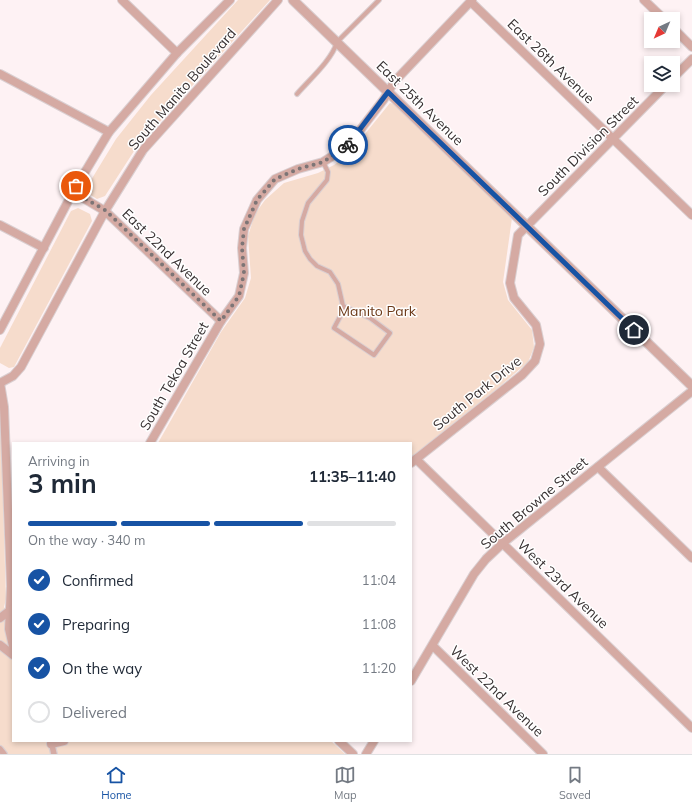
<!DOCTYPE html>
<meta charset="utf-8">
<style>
:root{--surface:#fff;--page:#f2f2f3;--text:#1f2937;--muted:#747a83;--line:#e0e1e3;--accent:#1753a4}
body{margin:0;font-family:Mulish,sans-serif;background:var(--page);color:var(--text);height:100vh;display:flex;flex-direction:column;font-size:15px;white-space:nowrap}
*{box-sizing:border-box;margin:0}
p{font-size:13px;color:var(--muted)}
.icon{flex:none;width:22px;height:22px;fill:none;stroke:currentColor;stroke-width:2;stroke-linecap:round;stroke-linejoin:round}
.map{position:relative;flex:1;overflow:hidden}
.side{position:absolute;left:12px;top:442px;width:400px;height:300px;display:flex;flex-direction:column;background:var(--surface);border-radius:0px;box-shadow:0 2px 6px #0003}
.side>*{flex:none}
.needle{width:26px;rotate:224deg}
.tools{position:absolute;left:644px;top:12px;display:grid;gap:8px}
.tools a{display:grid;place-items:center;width:36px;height:36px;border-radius:0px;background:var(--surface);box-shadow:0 2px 6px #0003;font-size:20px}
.pin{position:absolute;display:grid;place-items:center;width:34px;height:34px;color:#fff;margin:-17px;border:2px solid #fff;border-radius:50%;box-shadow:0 1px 4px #0007}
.courier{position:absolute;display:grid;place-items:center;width:40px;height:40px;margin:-20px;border:3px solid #1753a4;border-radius:50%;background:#fff;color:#222;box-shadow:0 1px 5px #0007}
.summary em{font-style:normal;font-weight:700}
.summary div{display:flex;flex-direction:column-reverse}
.summary{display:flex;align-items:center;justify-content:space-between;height:68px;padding:0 16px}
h1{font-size:26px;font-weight:700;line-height:30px}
.bar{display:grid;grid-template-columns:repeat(4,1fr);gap:6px 4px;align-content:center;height:48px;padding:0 16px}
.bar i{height:5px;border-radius:3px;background:var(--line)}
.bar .active{background:var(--accent)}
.bar p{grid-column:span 4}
ol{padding:0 16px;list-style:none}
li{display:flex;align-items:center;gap:12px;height:44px}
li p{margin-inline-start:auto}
li .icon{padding:4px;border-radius:50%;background:var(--accent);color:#fff;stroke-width:4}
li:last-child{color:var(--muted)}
li i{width:22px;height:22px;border:2px solid var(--line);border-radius:50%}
.dock{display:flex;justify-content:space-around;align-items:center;height:56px;border-top:1px solid var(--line);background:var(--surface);font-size:11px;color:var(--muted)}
.dock a{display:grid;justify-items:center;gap:2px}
.dock .active{color:var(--accent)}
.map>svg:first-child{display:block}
</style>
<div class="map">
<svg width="692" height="754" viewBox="0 0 692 754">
<rect width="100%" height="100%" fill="#fef2f4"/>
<!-- green -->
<g fill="#f6dccc">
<polygon points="238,0 270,0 136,148 105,196 97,199 89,194 88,185 116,139 151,95"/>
<polygon points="390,103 394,104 512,218 503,282 508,300 532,330 534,347 531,355 528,362 498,388 411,457 411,443 158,443 221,332 245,298 251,278 248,236 255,214 265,200 284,183 318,173 334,165 348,155"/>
<polygon points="78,208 90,214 92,221 14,367 9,368 0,363 0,348 71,211"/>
<polygon points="0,409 6,599 4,607 13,618 13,741 331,741 345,754 0,754"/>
</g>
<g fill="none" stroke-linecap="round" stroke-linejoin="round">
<!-- service casing -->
<g stroke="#dacfd1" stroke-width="6">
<g id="service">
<path d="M297,94c12,-14 35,-34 40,-52l42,-42"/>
<polyline points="323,162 328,172 327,180 308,203 302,221 301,235 305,251 310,259 317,266 330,272 338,284 343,306 342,313 334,328 374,355 390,333 370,318 343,306"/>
</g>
</g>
<!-- pedestrian casing -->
<g stroke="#dacfd1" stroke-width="8">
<g id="pedestrian">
<polyline points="51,741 54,754"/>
<polyline points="0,749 4,754"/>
</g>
</g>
<!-- minor casing -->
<g stroke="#dacfd1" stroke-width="10">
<g id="minor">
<polyline points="122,0 177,53"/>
<polyline points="644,0 664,19"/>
<polyline points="471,2 692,215"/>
<polyline points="673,28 692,47"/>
<polyline points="0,74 109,132"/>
<polyline points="673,78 692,59"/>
<polyline points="73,192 105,211 221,321"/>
<polyline points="0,225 44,248"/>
<polyline points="0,330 73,192 109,132 177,53 230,0"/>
<polyline points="0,383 13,376 21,367 105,211 143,150 278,0"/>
<polyline points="0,383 4,407 11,586 9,629 13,646"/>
<polyline points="150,443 221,321 239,296 244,273 242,248 244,229 257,200 275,179 298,169 323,162 347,147 384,99 394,82 472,0"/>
<polyline points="416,459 692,728"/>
<polyline points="411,463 522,375 535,361 540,344 536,325 514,298 510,283 518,235 666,85"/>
<polyline points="598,467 692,558"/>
<polyline points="0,618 12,609"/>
<polyline points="0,645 13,655"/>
<polyline points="433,646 543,754"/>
<polyline points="411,681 474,574 486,559 503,543 692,391"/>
<polyline points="339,741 353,754"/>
<polyline points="51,744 64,741"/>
<polyline points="366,754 374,741"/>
</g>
</g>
<!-- tertiary casing -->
<g stroke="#dacfd1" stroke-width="11">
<polyline id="tertiary" points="293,0 692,386"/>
</g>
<!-- service -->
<use href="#service" stroke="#d5aaa3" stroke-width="4"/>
<!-- pedestrian -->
<use href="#pedestrian" stroke="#d5aaa3" stroke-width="5.5"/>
<!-- minor -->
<use href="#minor" stroke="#d5aaa3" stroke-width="8"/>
<!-- tertiary -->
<use href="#tertiary" stroke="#d5aaa3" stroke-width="9"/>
</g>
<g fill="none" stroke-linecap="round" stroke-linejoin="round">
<!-- done -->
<polyline stroke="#7d7576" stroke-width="4" stroke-dasharray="0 7.2" points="76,186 73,192 105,210 221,321 239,296 244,273 242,248 244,229 257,200 275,179 298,169 323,162 348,145"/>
<!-- route -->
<polyline stroke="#1753a4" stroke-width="5" points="348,145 388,92 634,330"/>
</g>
<g text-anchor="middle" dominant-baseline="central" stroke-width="3" stroke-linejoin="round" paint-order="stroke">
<!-- street labels -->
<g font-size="14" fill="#383132" stroke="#fff">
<text transform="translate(551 61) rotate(44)">East 26th Avenue</text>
<text transform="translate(182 89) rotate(-49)">South Manito Boulevard</text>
<text transform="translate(420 103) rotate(44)">East 25th Avenue</text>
<text transform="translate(588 146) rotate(-45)">South Division Street</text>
<text transform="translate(167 252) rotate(44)">East 22nd Avenue</text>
<text transform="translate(174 376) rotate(-60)">South Tekoa Street</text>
<text transform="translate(477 393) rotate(-39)">South Park Drive</text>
<text transform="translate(534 503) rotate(-40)">South Browne Street</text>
<text transform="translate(563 584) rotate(44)">West 23rd Avenue</text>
<text transform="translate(497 691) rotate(44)">West 22nd Avenue</text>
</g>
<!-- park labels -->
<g font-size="14" fill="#6c3a19" stroke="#fff">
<text x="377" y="311">Manito Park</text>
</g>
</g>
</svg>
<div class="tools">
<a><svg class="needle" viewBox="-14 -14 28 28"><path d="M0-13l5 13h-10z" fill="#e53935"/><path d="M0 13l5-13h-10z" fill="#747a83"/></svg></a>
<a><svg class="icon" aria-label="layers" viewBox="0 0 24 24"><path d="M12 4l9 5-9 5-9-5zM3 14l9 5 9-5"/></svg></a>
</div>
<div class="pin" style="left:76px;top:186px;background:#ea580c"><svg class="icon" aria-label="bag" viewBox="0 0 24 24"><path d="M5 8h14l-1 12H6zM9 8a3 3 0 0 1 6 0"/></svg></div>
<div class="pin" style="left:634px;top:330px;background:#1f2937"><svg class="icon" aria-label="home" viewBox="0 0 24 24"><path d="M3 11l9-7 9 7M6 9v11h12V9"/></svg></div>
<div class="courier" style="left:348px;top:145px"><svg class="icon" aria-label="bike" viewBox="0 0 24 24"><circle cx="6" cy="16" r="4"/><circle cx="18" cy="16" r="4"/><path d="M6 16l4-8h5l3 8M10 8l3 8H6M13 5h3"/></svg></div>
<section class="side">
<div class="summary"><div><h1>3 min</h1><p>Arriving in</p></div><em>11:35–11:40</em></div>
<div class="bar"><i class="active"></i><i class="active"></i><i class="active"></i><i></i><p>On the way · 340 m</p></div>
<ol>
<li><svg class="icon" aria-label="check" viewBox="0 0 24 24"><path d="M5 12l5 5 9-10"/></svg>Confirmed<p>11:04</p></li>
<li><svg class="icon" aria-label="check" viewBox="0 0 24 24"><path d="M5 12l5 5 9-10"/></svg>Preparing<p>11:08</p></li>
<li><svg class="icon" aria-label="check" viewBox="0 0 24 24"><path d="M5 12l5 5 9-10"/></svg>On the way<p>11:20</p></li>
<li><i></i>Delivered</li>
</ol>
</section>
</div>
<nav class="dock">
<a class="active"><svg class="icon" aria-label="home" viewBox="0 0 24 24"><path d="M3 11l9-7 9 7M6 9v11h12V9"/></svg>Home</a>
<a><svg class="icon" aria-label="map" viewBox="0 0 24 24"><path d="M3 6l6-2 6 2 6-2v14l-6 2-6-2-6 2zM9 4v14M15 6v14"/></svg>Map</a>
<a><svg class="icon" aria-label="saved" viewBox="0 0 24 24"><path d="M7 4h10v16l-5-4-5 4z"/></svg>Saved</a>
</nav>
